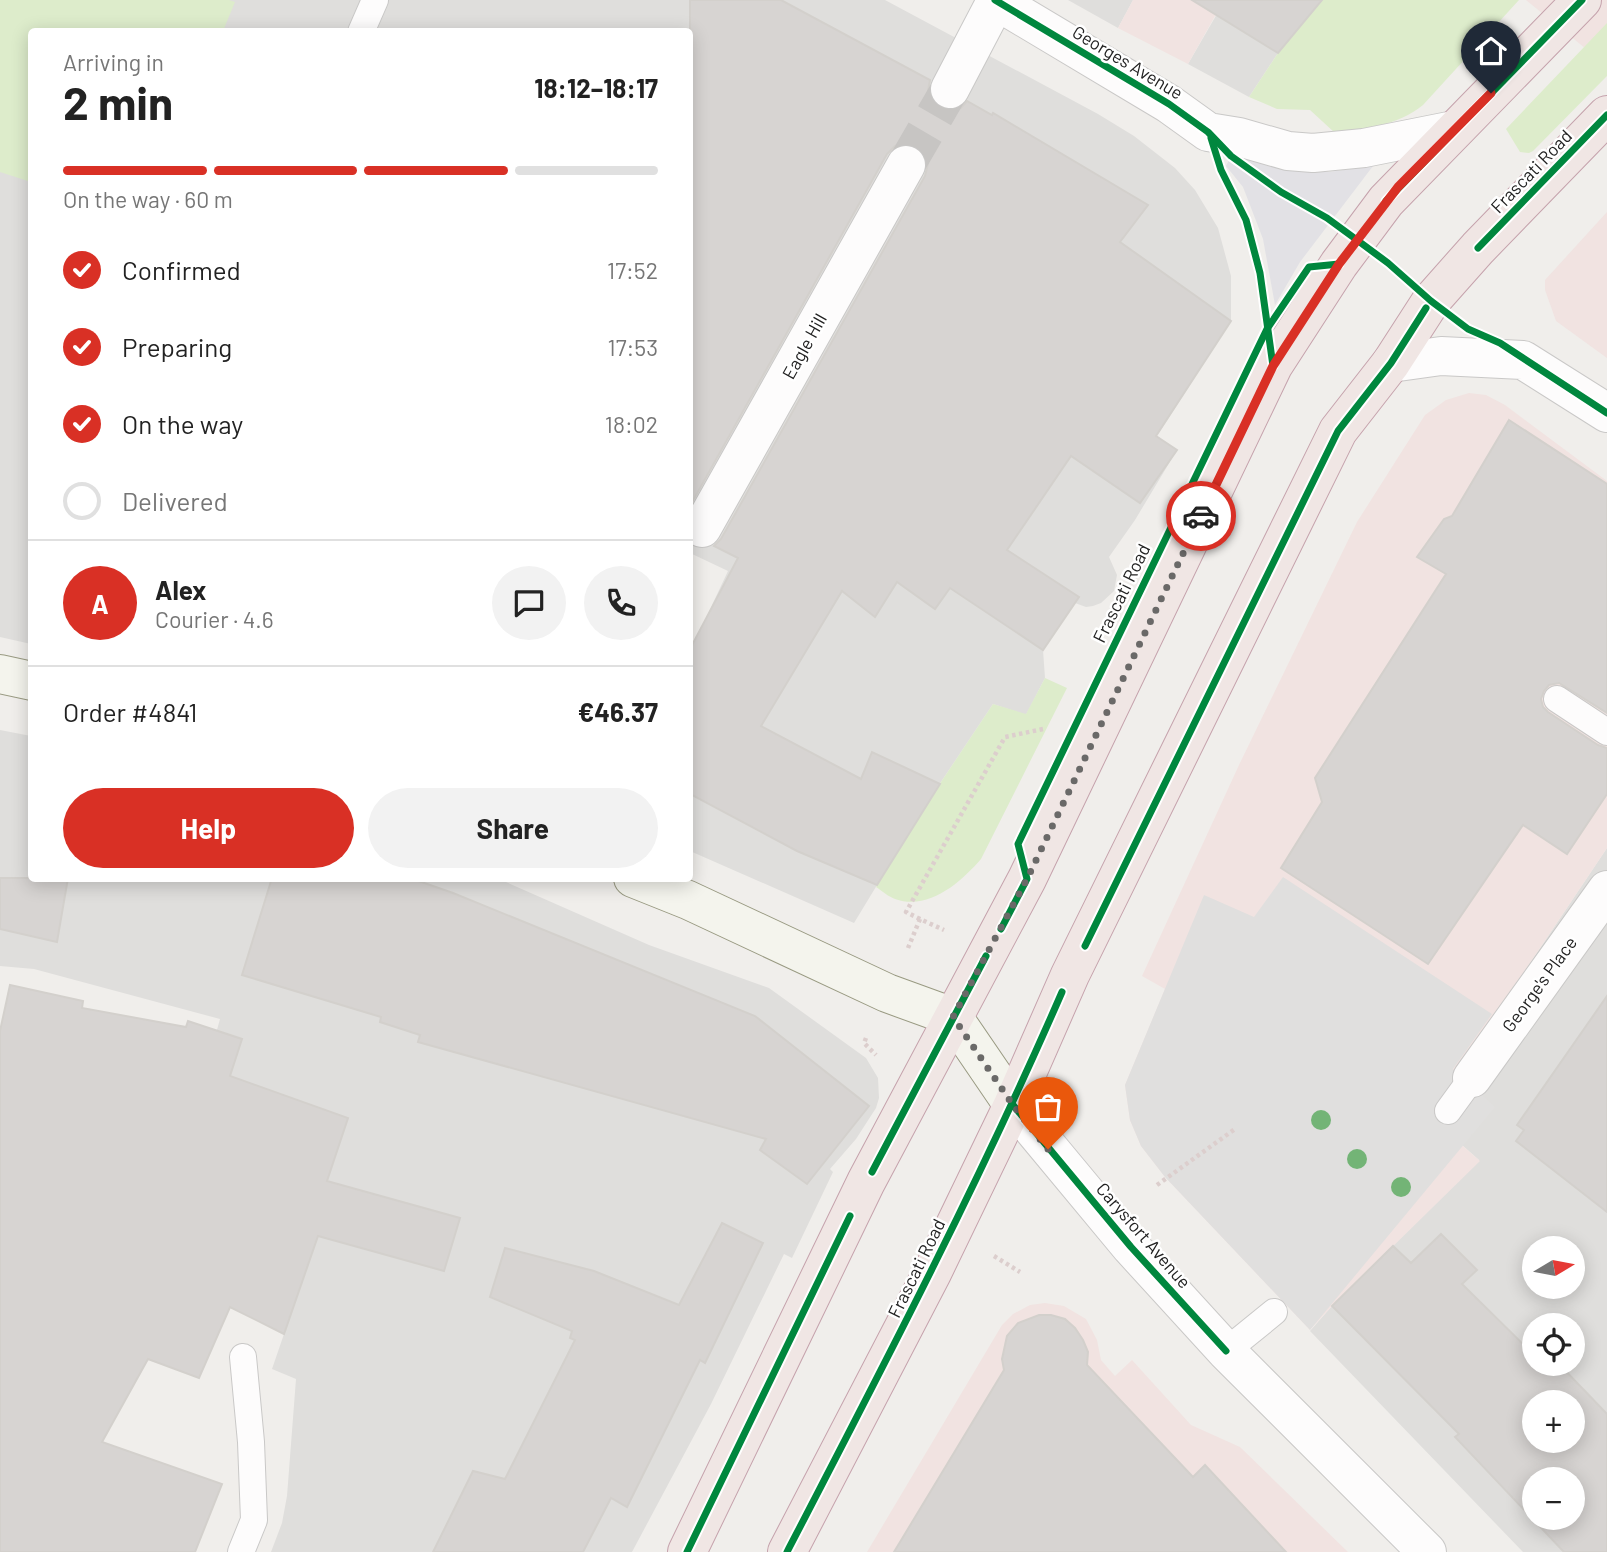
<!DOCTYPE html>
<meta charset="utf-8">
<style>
:root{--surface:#fff;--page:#f2f2f2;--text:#222;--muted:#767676;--line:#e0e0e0;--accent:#d93025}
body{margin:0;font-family:Barlow,sans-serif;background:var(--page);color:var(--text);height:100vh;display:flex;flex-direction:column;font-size:26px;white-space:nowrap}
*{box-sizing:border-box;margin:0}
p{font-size:23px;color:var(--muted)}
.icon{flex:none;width:38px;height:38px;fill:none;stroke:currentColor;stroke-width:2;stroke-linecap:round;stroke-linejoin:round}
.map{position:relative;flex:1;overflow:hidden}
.details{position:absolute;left:28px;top:28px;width:665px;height:854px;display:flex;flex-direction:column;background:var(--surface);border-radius:7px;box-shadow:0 4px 18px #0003}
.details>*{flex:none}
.needle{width:46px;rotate:80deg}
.buttons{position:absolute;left:1522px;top:1236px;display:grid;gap:14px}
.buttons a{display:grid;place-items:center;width:63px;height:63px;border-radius:50%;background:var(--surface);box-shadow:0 4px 18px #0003;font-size:35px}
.pin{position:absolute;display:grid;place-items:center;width:60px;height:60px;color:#fff;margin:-72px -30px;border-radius:50% 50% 50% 0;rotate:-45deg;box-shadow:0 0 7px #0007}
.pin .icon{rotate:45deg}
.courier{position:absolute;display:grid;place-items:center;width:70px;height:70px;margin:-35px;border:5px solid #d93025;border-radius:50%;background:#fff;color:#222;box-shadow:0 2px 9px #0007}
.headline em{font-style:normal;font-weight:700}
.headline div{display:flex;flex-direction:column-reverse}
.headline{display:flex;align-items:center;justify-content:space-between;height:119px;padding:0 35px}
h1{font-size:46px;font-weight:700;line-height:52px}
.bar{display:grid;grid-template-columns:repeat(4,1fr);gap:10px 7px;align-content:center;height:84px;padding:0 35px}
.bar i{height:9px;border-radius:5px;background:var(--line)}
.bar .active{background:var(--accent)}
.bar p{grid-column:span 4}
.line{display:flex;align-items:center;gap:18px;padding:0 35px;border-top:2px solid var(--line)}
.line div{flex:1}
.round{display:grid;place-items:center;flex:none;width:74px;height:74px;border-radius:37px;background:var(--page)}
ol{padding:0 35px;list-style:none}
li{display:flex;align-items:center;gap:21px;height:77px}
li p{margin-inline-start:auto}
li .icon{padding:7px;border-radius:50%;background:var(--accent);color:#fff;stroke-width:4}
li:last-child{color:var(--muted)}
li i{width:38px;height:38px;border:4px solid var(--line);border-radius:50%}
.primary-button{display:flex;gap:14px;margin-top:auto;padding:14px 35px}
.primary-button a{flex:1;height:80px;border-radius:42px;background:var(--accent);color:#fff;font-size:28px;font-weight:700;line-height:80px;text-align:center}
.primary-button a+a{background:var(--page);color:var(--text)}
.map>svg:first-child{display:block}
</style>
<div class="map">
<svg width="1607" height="1552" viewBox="0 0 1607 1552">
<rect width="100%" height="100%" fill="#f0eeeb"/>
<!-- residential -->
<g fill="#dfdedc" fill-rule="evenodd">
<polygon points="0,0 885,0 1098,114 1134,136 1175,168 1195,190 1218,228 1231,276 1231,321 1157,436 1177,450 1135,520 1109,557 1117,575 1114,591 1101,603 1093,606 1086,607 1075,603 1043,650 1045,678 1026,715 993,704 925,806 854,923 690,851 690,652 728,571 690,553 690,32 32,32 31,644 0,637"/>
<polygon points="1068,0 1133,0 1118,28"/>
<polygon points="1225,0 1278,53 1249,97 1188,64"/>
<polygon points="0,730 31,736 32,878 499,879 649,945 769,988 866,1058 878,1078 879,1098 876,1108 856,1139 830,1169 833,1172 792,1258 784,1254 711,1404 632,1552 271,1552 282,1523 287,1496 296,1379 272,1369 317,1238 173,1189 220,1019 34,969 0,966"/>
<path d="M1607,848v345l-9,12 9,7v340h-84l-213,-221 22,-25 147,-146 -58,-51 42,-46zM1535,1248h38v38h-38zM1535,1325h38v38h-38zM1535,1402h38v38h-38zM1535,1479h38v38h-38z"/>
</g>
<!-- commercial -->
<g fill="#f1e3e1">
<polygon points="1133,0 1224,0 1188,64 1118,28"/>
<polygon points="1526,0 1607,0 1607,66"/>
<polygon points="1607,212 1607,358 1556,321 1545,290 1545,280"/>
<polygon points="1469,393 1486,395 1505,405 1607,481 1607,848 1463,1063 1421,1109 1480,1161 1332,1306 1310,1330 1165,1177 1141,1146 1130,1120 1125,1085 1165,989 1142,976 1239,765 1357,522 1425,415 1446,400"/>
<polygon points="1045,1303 1064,1306 1086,1319 1097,1340 1101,1360 1115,1376 1132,1360 1191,1425 1240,1447 1348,1552 867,1552 1002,1325 1013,1314 1030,1305"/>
</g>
<!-- grass -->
<g fill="#ddeccb">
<polygon points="0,0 229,0 235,2 223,31 32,32 31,182 0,172"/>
<path d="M1322,0h197l-96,105c-26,21 -56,23 -88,28l-25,-23 -33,-1 -28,-12 29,-44z"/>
<polygon points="1607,23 1607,76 1533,151 1529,153 1520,152 1506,129"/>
<path d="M1045,678l22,10 -86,171c-20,23 -52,52 -86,40 -6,-2 -13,-8 -19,-12l49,-81 68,-102 33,10z"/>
</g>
<!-- parking -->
<polygon fill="#e0dfde" points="1283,877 1492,1014 1453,1069 1495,1107 1310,1330 1165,1177 1141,1146 1130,1120 1125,1085 1204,895 1254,917"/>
<!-- plaza -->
<polygon fill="#e2e1e5" points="1235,149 1306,172 1329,172 1373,166 1300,262 1275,305 1263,239 1243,187 1226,166"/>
<!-- building -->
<g fill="#d7d4d2" stroke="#d3d0cc" stroke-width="2" fill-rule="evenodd">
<polygon points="690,0 781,0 930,80 928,91 931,100 939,108 952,111 961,108 967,101 992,115 993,113 1148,205 1120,242 1231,321 1156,436 1177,450 1140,503 1071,456 1007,550 1079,597 1043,650 950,588 935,609 897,582 875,617 842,591 761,726 861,779 872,752 940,784 877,885 797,851 690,794 690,649 738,558 714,546 721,539 925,176 928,164 925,154 917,146 906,143 895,146 887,154 690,506"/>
<polygon points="1192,0 1322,0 1278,53"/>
<polygon points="1509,420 1607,484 1607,713 1559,683 1549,685 1544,691 1541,699 1543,707 1548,712 1598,745 1607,748 1607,794 1567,854 1523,825 1428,964 1281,868 1322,802 1315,778 1446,574 1417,557 1444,519 1452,516"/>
<polygon points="0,878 68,878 57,942 0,929"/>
<polygon points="272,878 410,878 453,893 755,1016 869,1106 807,1184 760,1150 766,1139 418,1042 420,1035 380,1022 381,1017 242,975"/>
<polygon points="10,985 83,1001 82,1008 186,1027 188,1021 242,1039 230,1076 348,1118 327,1181 460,1218 444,1271 318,1236 284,1334 230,1307 199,1378 148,1359 102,1442 222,1484 195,1552 0,1552 0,1031"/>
<polygon points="1607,996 1607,1212 1516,1141 1524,1130 1517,1125"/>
<polygon points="722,1223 763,1243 705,1363 700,1360 627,1507 611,1498 583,1552 433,1552 473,1471 505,1479 575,1340 570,1338 572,1331 490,1297 505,1248 594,1271 679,1305"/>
<path d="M1441,1234l36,36 -15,14 73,72v7h23l49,51v138h-43l-109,-115 4,-3 -127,-128 61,-60 18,17zM1535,1402h38v38h-38zM1535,1479h38v38h-38z"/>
<polygon points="1039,1315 1051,1315 1065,1319 1075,1328 1083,1340 1088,1352 1087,1365 1193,1477 1205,1465 1286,1552 894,1552 1004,1370 1002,1359 1007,1336 1018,1323"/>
</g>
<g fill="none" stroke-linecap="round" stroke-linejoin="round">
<!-- minor-tunnel -->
<polyline stroke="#c7c5c3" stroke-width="38" stroke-dasharray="38 19" stroke-linecap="butt" points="906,165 950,89"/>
<!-- service casing -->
<g stroke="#c9c8c7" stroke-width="28">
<g id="service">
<polyline points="361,32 375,0"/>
<polyline points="1557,699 1607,732"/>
<polyline points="1448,1111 1472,1078"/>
<polyline points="1226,1351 1274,1312"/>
<polyline points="241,1552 254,1520 251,1442 243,1357"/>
</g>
</g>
<!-- minor casing -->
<g stroke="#c9c8c7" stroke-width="40">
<g id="minor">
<polyline points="995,0 1169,104 1208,132 1239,137 1288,151 1313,153 1364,148 1454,130"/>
<polyline points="950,89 996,1"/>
<polyline points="702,528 906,165"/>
<polyline points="1472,1078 1607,890"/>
</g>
</g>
<!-- tertiary casing -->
<g stroke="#c9c8c7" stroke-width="40">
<g id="tertiary">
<polyline points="1391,363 1441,356 1523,360 1607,413"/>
<polyline points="1013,1105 1131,1247 1226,1351 1427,1552"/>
</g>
</g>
<!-- secondary casing -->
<g stroke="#999a82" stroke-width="40">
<g id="secondary">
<polyline points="0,674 32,681"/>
<polyline points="633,878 688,900 887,993 953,1017 1013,1105"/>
</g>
</g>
<!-- trunk casing -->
<g stroke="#c5a2ac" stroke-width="40">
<g id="trunk">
<polyline points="687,1552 866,1182 1027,879 1273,366 1339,264 1386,201 1582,0"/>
<polyline points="787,1552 932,1273 1013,1105 1070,975 1338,431 1391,363 1431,301 1478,248 1607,115"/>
</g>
</g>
<!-- path -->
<g stroke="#dccecd" stroke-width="4.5" stroke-dasharray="3.5 3.5" stroke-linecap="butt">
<polyline points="920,919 906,912 1005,737 1043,729"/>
<polyline points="908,948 920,919 944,930"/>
<polyline points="866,1038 864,1043 876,1055"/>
<polyline points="1157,1185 1235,1129"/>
<polyline points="994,1256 1020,1272"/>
</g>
<!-- service -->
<use href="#service" stroke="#fdfcfc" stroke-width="26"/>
<!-- minor -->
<use href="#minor" stroke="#fdfcfc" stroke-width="38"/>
<!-- tertiary -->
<use href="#tertiary" stroke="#fdfcfc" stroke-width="38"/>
<!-- secondary -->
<use href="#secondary" stroke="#f4f4ed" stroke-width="38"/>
<!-- trunk -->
<use href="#trunk" stroke="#f0e6e4" stroke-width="38"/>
<!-- cycleway casing -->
<g stroke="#fff" stroke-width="11">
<g id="cycleway">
<polyline points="995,0 1169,104 1208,132 1231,156 1281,192 1327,218 1357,240 1388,263 1431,301 1468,329 1500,343 1607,413"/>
<polyline points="1211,138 1221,170 1246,220 1260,273 1273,366"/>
<polyline points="1386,201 1582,0"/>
<polyline points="1478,248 1607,115"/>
<polyline points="1001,929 1027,879 1018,844 1267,329 1309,267 1339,264"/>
<polyline points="1085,946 1338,431 1391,363 1426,308"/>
<polyline points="1013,1105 1131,1247 1226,1351"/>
<polyline points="872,1172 986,956"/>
<polyline points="687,1552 850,1216"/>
<path d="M787,1552c96,-185 192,-369 275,-560"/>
</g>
</g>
<!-- cycleway -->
<use href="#cycleway" stroke="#00873e" stroke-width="7"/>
</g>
<!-- trees -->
<g fill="#73b476">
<circle cx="1321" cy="1120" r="10"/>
<circle cx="1357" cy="1159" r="10"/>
<circle cx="1401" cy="1187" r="10"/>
</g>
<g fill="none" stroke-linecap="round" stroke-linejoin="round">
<!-- done -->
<polyline stroke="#6a6968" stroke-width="7" stroke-dasharray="0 12.6" points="1048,1149 1013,1105 953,1017 1027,879 1201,516"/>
<!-- route -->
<polyline stroke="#d93025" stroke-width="9" points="1201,516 1273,366 1339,264 1398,187 1491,93"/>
</g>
<g text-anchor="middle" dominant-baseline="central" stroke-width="5" stroke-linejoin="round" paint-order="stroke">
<!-- street labels -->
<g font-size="18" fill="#222" stroke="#fff">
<text transform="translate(1128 62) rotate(31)">Georges Avenue</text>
<text transform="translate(1531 171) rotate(-46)">Frascati Road</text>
<text transform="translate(804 346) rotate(-61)">Eagle Hill</text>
<text transform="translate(1121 593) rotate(-64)">Frascati Road</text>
<text transform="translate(1539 984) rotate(-54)">George's Place</text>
<text transform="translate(1144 1235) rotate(49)">Carysfort Avenue</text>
<text transform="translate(916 1268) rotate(-64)">Frascati Road</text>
</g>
</g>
</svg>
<div class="buttons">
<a><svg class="needle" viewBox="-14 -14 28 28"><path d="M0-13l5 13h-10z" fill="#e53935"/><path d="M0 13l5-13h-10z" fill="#767676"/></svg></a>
<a><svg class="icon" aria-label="locate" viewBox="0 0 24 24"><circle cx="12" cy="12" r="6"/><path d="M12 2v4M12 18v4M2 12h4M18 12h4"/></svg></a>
<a>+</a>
<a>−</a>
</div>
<div class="pin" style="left:1048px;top:1149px;background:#ea580c"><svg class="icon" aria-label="bag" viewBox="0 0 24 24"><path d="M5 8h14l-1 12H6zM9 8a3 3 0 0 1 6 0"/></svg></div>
<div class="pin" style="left:1491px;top:93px;background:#1f2937"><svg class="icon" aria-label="home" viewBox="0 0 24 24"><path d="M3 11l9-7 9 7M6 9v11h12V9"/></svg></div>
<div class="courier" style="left:1201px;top:516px"><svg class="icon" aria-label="car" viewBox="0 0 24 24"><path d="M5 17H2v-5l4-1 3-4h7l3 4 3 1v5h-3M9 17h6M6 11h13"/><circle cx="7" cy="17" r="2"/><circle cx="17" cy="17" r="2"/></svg></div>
<section class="details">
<div class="headline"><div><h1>2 min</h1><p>Arriving in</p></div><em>18:12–18:17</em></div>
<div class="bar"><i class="active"></i><i class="active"></i><i class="active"></i><i></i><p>On the way · 60 m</p></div>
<ol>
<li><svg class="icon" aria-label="check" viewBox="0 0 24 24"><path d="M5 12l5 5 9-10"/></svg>Confirmed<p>17:52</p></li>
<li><svg class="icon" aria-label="check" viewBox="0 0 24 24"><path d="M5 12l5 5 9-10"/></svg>Preparing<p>17:53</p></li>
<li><svg class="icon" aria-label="check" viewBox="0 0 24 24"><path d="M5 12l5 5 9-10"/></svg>On the way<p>18:02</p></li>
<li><i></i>Delivered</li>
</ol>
<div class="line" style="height:126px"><b class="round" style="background:var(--accent);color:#fff">A</b><div><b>Alex</b><p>Courier · 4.6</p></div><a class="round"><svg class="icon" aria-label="chat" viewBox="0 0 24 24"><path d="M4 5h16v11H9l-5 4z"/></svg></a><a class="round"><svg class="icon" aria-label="phone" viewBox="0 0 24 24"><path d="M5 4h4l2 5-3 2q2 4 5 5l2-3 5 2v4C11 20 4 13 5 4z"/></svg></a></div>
<div class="line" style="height:91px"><div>Order #4841</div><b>€46.37</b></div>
<div class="primary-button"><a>Help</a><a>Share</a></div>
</section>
</div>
